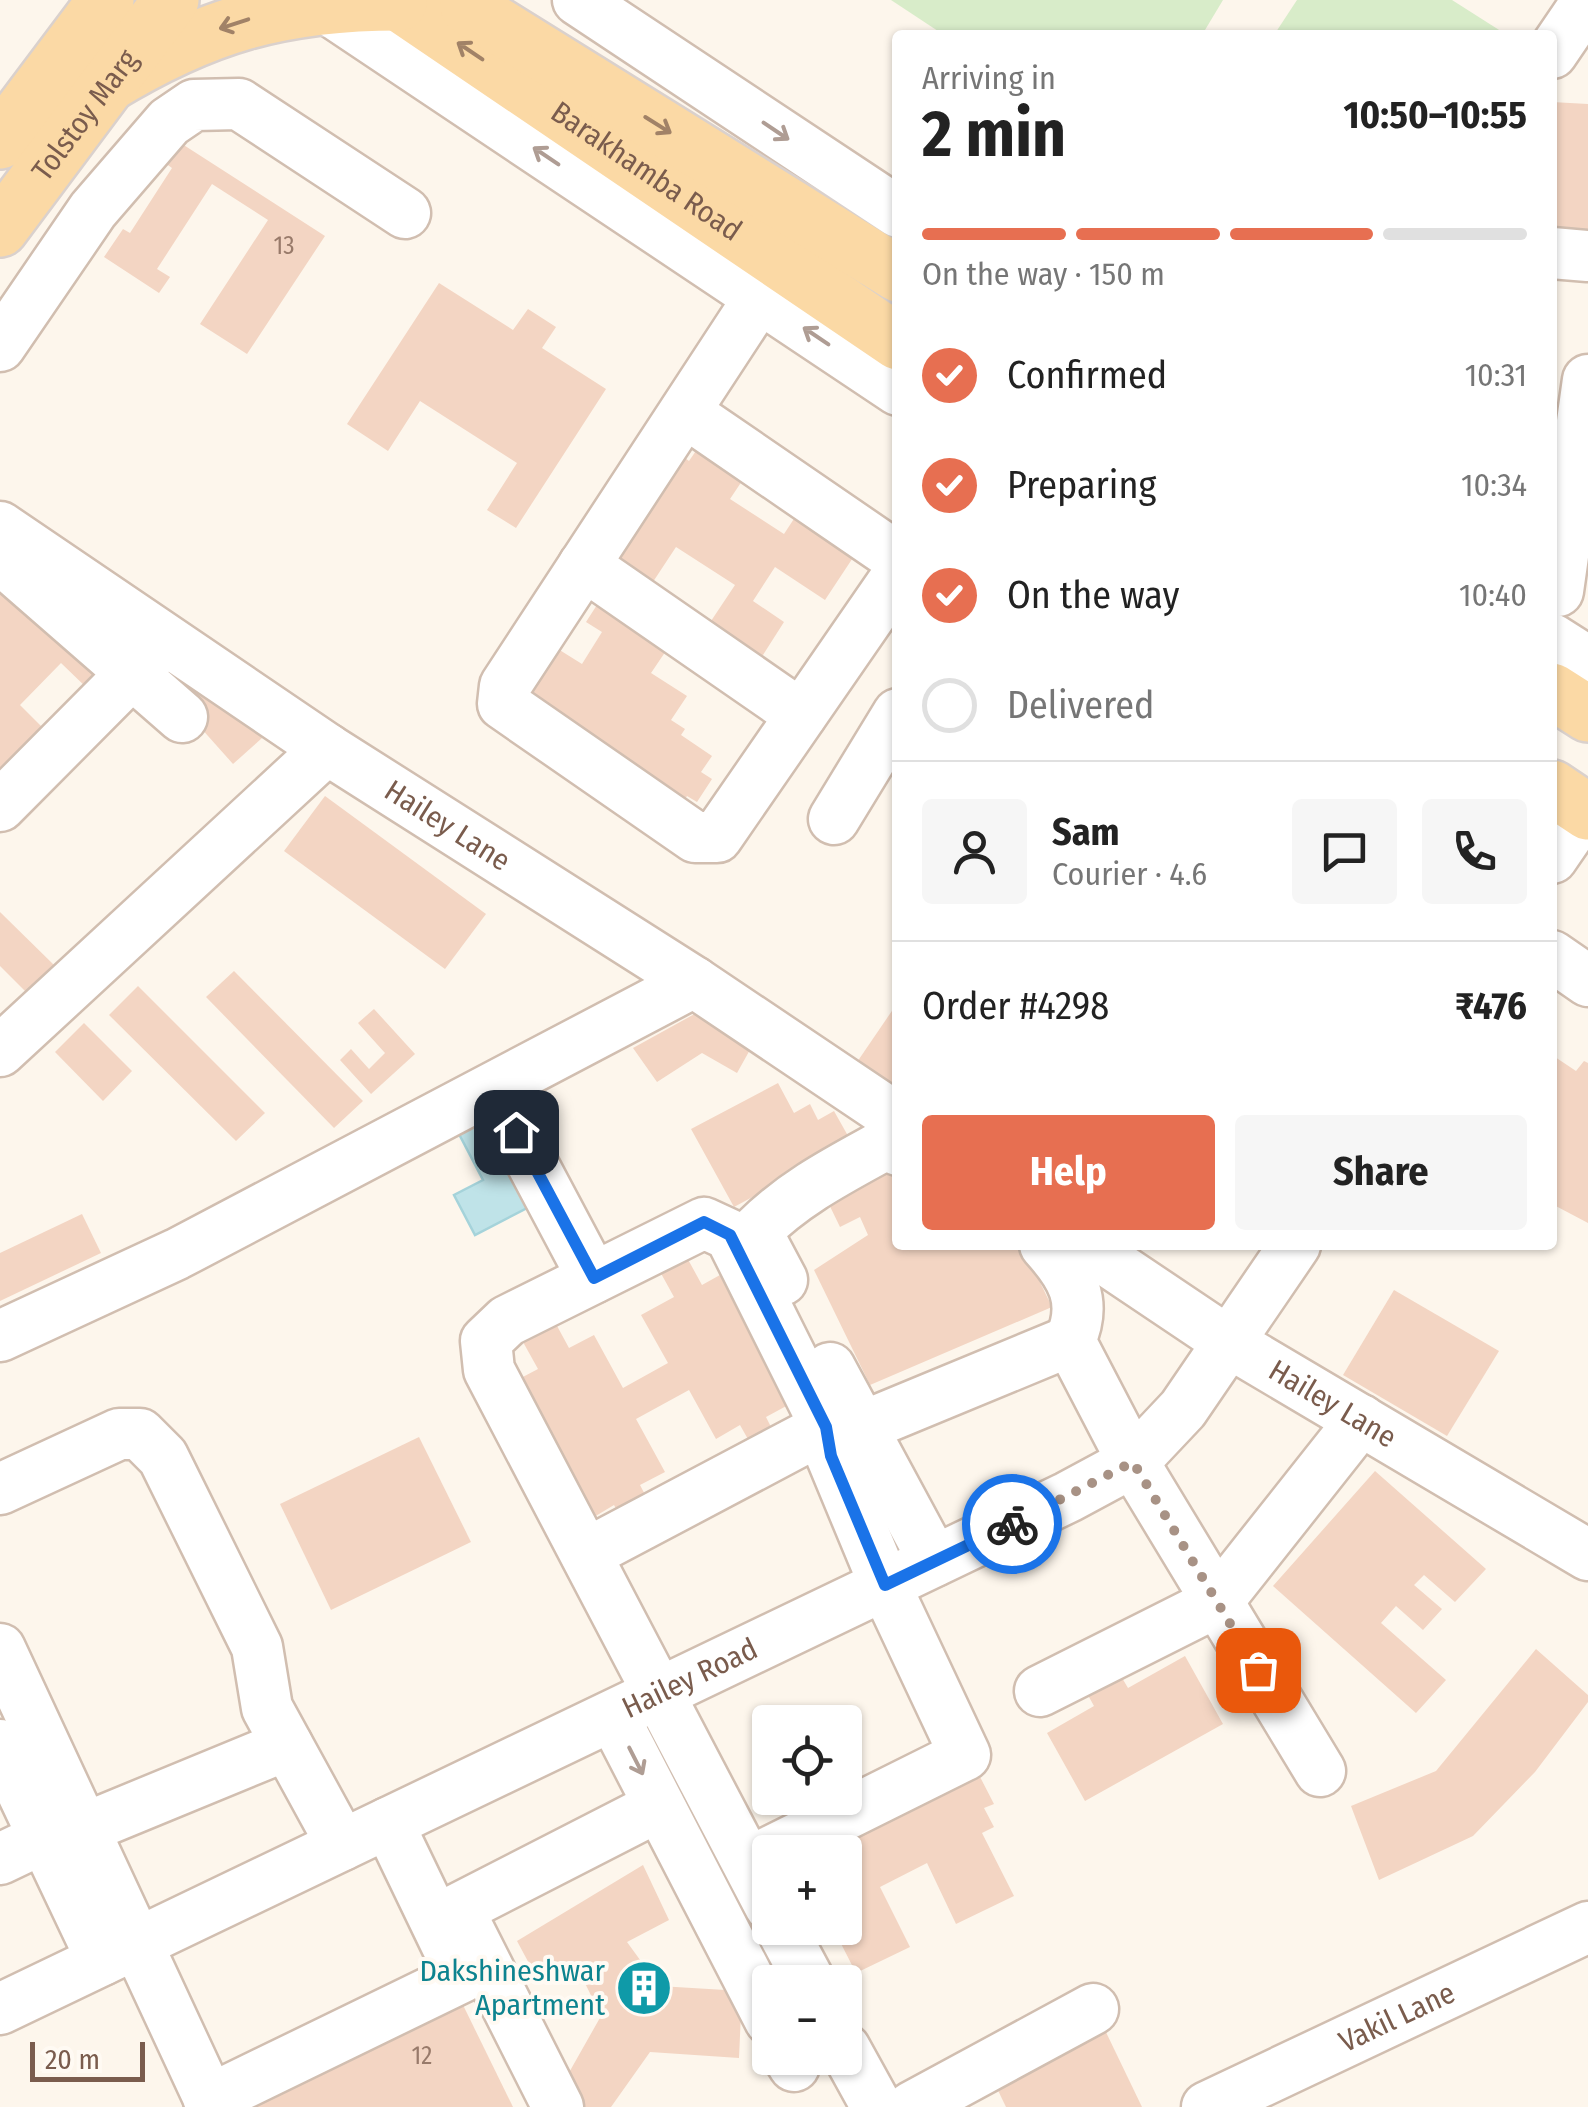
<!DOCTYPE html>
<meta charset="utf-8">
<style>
:root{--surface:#fff;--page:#f6f6f6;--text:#222;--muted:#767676;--line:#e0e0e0;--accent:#e76f51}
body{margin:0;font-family:"Fira Sans Condensed",sans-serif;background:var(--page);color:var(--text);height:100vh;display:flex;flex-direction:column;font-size:38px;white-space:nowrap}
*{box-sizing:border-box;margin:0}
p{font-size:32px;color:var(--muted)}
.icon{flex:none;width:55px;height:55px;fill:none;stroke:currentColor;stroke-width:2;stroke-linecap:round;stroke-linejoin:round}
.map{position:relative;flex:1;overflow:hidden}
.side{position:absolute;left:892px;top:30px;width:665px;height:1220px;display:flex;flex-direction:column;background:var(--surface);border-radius:10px;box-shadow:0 2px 8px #0004}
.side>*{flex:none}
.controls{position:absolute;left:752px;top:1705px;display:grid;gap:20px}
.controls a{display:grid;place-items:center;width:110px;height:110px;border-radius:10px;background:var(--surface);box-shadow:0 2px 8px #0004;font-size:50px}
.scale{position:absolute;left:30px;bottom:25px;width:115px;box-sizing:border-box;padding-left:10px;border:5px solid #7a5c4d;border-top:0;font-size:28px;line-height:35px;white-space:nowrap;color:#7a5c4d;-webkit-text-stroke:8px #fffaf3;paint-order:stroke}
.pin{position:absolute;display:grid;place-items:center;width:85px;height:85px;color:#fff;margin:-42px;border-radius:20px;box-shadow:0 5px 15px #0006}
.courier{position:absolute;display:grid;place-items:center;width:100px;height:100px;margin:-50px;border:8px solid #1a73e8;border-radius:50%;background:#fff;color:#222;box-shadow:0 2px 12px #0007}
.overview em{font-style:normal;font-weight:700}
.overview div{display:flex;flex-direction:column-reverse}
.overview{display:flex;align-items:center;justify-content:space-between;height:170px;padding:0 30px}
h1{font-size:65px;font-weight:700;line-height:75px}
.bar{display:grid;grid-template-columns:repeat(4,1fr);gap:15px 10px;align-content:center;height:120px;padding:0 30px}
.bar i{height:12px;border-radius:8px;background:var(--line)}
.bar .selected{background:var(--accent)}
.bar p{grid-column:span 4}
.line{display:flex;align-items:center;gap:25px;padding:0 30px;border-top:2px solid var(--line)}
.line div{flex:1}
.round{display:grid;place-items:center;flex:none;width:105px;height:105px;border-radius:10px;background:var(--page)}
ol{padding:0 30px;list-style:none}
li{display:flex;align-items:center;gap:30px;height:110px}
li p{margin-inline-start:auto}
li .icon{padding:10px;border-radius:50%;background:var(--accent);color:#fff;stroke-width:4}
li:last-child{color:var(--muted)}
li i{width:55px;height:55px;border:5px solid var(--line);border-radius:50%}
.button{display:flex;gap:20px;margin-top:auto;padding:20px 30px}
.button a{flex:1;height:115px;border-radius:10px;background:var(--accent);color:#fff;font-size:40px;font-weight:700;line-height:115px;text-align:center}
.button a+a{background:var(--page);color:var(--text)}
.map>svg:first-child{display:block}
</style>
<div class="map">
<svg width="1588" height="2107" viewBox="0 0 1588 2107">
<rect width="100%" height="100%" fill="#fdf6ec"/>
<!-- green -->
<g fill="#d8ecc9">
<polygon points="891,0 1223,0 1202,35 944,35"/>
<polygon points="1297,0 1452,0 1507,35 1274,35"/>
</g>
<!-- water -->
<polygon fill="#bfe3e8" stroke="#a5d3da" stroke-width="2.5" points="517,1103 562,1190 475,1235 454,1195 483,1180 459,1134"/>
<!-- building -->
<g fill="#f3d5c3">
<polygon points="1552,102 1588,104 1588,244 1552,243"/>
<polygon points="179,142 325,236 247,354 200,324 268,220 212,184 157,269 170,277 159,293 104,257 123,229 130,233 172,168 165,163"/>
<polygon points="439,283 513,330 528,309 556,327 542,348 606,389 516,528 487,510 517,463 420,401 388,451 347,424"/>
<polygon points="704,439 750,469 730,499 784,534 805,502 864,541 825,600 775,567 753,601 784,622 761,658 709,624 735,585 676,547 645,594 606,569 678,453 689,461"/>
<polygon points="0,572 104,672 88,689 61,663 20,705 48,733 0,782"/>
<polygon points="604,594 674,639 651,673 687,696 671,720 685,729 681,735 712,756 701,772 712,779 697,802 687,796 677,812 515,708 558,649 582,664 602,632 586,622"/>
<polygon points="196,664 262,738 233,764 167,690"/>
<polygon points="325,796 486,914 445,969 284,851"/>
<polygon points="0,912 56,967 28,994 0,966"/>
<polygon points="234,971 363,1101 334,1128 206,997"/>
<polygon points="138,986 265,1113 236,1141 109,1015"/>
<polygon points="898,1002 898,1097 853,1068"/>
<polygon points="709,1006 756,1039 737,1073 702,1053 657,1082 633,1048"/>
<polygon points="374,1009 415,1054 371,1094 340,1060 351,1049 369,1069 385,1053 358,1023"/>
<polygon points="84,1023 132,1071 103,1101 55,1052"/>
<polygon points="1552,1055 1576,1071 1584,1061 1588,1063 1588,1223 1552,1204"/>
<polygon points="778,1083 794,1113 810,1104 818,1120 834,1111 852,1143 734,1207 691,1129"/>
<polygon points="898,1159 898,1245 1022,1245 1052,1307 870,1385 814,1270 868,1235 860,1217 840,1227 824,1194"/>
<polygon points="82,1214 101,1253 0,1301 0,1253"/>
<polygon points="685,1254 702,1285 720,1275 790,1404 766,1417 780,1445 758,1457 740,1425 716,1439 689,1390 636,1419 665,1472 640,1485 652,1508 624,1523 614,1505 594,1517 519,1379 538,1369 523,1342 556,1324 569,1348 594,1335 623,1388 668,1363 641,1315 674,1297 658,1268"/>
<polygon points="1394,1290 1499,1351 1447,1436 1343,1375"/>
<polygon points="419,1437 471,1542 331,1610 280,1504"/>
<polygon points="1375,1471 1486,1569 1455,1602 1424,1575 1414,1585 1442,1609 1423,1630 1396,1606 1381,1623 1446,1680 1416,1713 1273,1586"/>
<polygon points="1536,1649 1588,1695 1588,1702 1535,1772 1473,1836 1379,1880 1351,1806 1436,1771"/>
<polygon points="1185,1656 1223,1724 1085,1801 1047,1733 1094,1706 1079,1679 1112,1661 1128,1688"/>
<polygon points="978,1773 994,1804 984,1808 994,1827 982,1833 1014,1896 956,1924 927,1863 880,1887 910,1947 856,1973 833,1928 845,1928 845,1852 817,1852"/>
<polygon points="643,1865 669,1920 627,1942 659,1986 742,1991 739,2058 650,2052 611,2107 576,2107 558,2092 601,2016 583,1979 572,1966 539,1982 517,1941"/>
<polygon points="463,2005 513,2107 251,2107"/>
<polygon points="1103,2026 1142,2107 1006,2107 992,2078"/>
</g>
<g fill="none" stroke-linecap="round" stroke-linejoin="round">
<!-- minor casing -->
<g stroke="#d1beb0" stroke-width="55">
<g id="minor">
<polyline points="578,0 898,212"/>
<polyline points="322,5 898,390"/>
<polyline points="1552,53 1588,0"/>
<polyline points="1552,253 1588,256"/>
<polyline points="759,298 505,686 503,704 695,837 717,837 898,575"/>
<polyline points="0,346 93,210 169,122 194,105 239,104 405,213"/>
<polyline points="685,412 898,558"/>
<path id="s1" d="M0,527l327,222 367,233 204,137"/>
<polyline points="584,565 801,715"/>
<polyline points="9,566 182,717"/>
<polyline points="1558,591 1588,380"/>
<polyline points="1552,639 1588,662"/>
<polyline points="0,806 155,650"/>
<polyline points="834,819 898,714"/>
<polyline points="1552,858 1585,810"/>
<polyline points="1552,956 1588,981"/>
<polyline points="0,1051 327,749"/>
<polyline points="516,1133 593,1278"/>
<path d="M1045,1245c27,30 43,56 25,96l63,121 187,309"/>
<path id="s2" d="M1084,1245l146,98 358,212"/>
<path d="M782,1280l-26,-49c39,-39 83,-61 132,-88l10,7"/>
<polyline points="0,1336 177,1254 694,982"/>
<polyline points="830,1368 934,1561"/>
<polyline points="862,1427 1070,1341"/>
<polyline points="0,1489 119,1434 140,1434 163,1457 257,1647 267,1708 342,1845"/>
<polyline points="586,1554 826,1427"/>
<polyline points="0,1649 213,2107"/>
<polyline points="1040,1691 1217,1602 1361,1420"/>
<polyline points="613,1716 770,2020"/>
<polyline points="0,1745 102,1960"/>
<polyline points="388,1823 453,1958"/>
<polyline points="83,1829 287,1745"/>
<polyline points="0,1859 44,1838"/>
<polyline points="748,1863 965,1755 885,1585 831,1455 826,1427 730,1235 704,1223 507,1321 486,1341 489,1370 770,1906"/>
<polyline points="781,1928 810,1982"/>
<path id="s3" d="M0,2009l1068,-512 65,-35 50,-53 112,-164"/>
<polyline points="845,2049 877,2107"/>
<polyline points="789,2058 794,2066"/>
<polyline points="209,2100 462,1977"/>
<polyline points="558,2107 458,1909 659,1806"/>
<polyline points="912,2107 1093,2009"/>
<path id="s4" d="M1207,2107l381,-180"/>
</g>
</g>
<!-- major casing -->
<g stroke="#dad1cd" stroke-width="60">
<g id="major">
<path id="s5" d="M394,0l504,342"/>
<polyline points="468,7 898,274"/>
<path d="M105,86c100,-61 177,-83 294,-83"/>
<polyline points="0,141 106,0"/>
<path id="s6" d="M0,229l171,-229"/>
<polyline points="1552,691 1588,714"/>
<polyline points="1552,788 1588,812"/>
</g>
</g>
<!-- minor -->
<use href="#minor" stroke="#fff" stroke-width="50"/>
<!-- major -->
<use href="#major" stroke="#fbd9a5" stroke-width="55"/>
</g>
<!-- one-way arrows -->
<defs><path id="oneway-shaft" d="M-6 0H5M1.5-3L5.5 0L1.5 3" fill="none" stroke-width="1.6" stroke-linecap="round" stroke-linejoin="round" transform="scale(2.5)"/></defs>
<g stroke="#a18267">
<use href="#oneway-shaft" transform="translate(234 24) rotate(162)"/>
<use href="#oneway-shaft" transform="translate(470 51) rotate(-146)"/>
<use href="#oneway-shaft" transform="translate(658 125) rotate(32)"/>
</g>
<g stroke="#af9d94">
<use href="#oneway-shaft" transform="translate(776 131) rotate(34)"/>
<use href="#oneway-shaft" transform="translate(546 156) rotate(-146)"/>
<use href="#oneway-shaft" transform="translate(816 336) rotate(-146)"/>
<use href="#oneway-shaft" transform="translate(636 1761) rotate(63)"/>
</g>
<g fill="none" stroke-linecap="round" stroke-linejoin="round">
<!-- done -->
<polyline stroke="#a89285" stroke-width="10" stroke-dasharray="0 18" points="1012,1524 1133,1462 1258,1670"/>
<!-- route -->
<polyline stroke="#1a73e8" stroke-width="12" points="516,1132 594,1278 704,1222 730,1235 826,1427 831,1456 885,1585 1012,1524"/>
</g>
<!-- icons -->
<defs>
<g id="building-disc" transform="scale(2.875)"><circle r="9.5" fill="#0f9aa8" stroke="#fffaf3"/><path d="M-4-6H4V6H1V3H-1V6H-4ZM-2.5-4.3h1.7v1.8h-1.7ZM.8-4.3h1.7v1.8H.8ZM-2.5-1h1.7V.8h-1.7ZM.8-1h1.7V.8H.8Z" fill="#fff"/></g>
</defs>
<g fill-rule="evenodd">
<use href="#building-disc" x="644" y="1988"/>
</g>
<g text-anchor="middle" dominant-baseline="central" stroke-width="8" stroke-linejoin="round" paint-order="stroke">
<!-- number labels -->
<g font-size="25" fill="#987a6a">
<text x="284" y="246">13</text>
<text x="422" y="2056">12</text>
</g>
<!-- street labels -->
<g font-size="30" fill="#7a5c4d" stroke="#fffaf3">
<text stroke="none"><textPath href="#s6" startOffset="142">Tolstoy Marg</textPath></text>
<text stroke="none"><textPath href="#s5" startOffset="305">Barakhamba Road</textPath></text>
<text stroke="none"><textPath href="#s1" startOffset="538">Hailey Lane</textPath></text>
<text stroke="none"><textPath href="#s2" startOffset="295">Hailey Lane</textPath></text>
<text stroke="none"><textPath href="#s3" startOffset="765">Hailey Road</textPath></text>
<text stroke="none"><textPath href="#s4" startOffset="210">Vakil Lane</textPath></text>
</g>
<!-- culture labels -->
<g font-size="30" fill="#0d838f" stroke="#fffaf3" text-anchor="end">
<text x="605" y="1971">Dakshineshwar<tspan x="605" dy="34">Apartment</tspan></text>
</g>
</g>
</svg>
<div class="controls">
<a><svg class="icon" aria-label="locate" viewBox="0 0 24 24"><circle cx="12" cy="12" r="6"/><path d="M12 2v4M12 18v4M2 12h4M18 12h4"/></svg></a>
<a>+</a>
<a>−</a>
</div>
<div class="scale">20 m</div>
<div class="pin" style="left:1258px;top:1670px;background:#ea580c"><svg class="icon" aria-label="bag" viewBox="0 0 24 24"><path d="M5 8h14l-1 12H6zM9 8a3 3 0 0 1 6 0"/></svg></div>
<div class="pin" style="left:516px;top:1132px;background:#1f2937"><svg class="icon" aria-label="home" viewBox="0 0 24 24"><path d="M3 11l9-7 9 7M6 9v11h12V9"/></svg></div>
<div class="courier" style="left:1012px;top:1524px"><svg class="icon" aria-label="bike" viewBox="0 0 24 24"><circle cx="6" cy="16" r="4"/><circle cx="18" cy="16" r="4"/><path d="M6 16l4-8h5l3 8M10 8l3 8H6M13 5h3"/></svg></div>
<section class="side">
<div class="overview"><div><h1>2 min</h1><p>Arriving in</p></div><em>10:50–10:55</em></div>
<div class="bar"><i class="selected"></i><i class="selected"></i><i class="selected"></i><i></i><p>On the way · 150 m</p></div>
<ol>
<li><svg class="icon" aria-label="check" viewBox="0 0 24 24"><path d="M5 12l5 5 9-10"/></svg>Confirmed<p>10:31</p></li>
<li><svg class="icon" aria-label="check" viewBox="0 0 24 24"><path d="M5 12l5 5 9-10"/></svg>Preparing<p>10:34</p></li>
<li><svg class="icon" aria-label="check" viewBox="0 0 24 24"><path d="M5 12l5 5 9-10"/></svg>On the way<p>10:40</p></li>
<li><i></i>Delivered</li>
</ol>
<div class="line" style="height:180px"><a class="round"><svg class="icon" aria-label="person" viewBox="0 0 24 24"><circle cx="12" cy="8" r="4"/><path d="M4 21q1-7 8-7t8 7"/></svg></a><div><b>Sam</b><p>Courier · 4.6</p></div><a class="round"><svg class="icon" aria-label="chat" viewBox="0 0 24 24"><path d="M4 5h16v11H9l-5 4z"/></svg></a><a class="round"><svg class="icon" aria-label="phone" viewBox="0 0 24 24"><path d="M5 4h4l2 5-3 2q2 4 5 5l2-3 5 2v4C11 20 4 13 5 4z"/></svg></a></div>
<div class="line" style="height:130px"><div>Order #4298</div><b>₹476</b></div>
<div class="button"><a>Help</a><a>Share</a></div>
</section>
</div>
